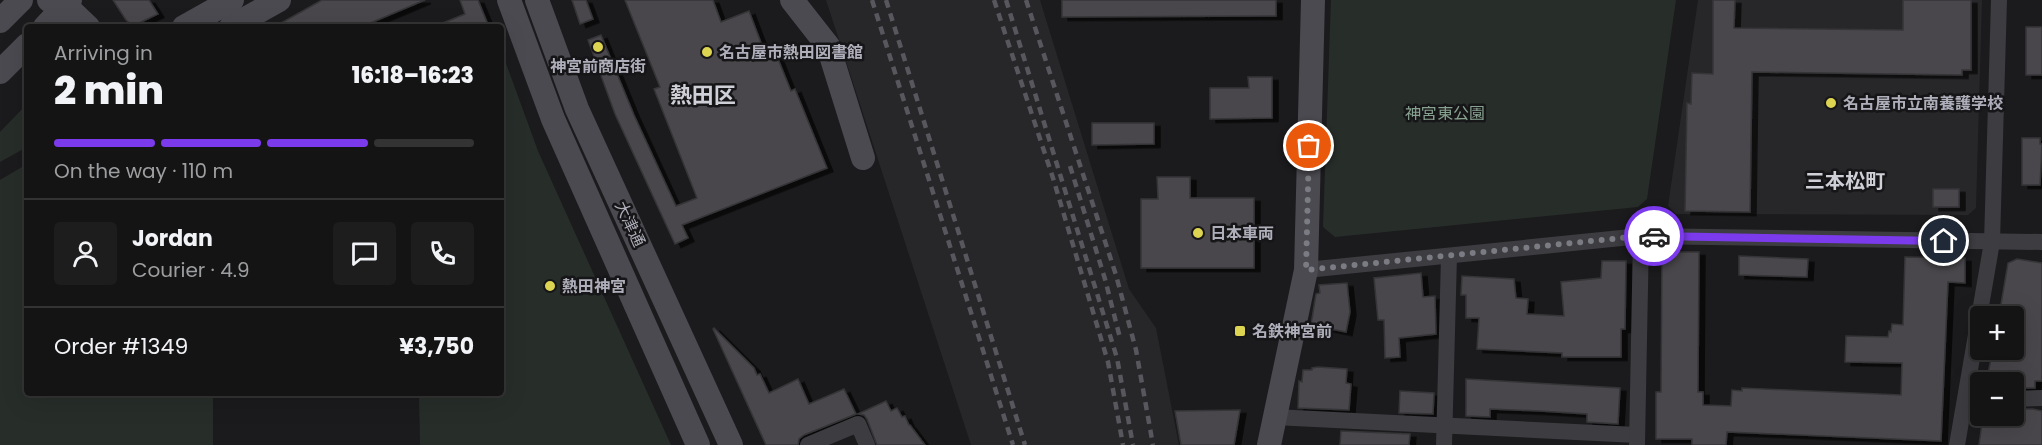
<!DOCTYPE html>
<meta charset="utf-8">
<style>
:root{--surface:#141415;--page:#1d1d1e;--text:#f1f3f6;--muted:#9d9ea0;--line:#333334;--accent:#7c3aed}
body{margin:0;font-family:Poppins,"Noto Sans JP",sans-serif;background:var(--page);color:var(--text);height:100vh;display:flex;flex-direction:column;font-size:22px;white-space:nowrap}
*{box-sizing:border-box;margin:0}
p{font-size:20px;color:var(--muted)}
.icon{flex:none;width:33px;height:33px;fill:none;stroke:currentColor;stroke-width:2;stroke-linecap:round;stroke-linejoin:round}
.map{position:relative;flex:1;overflow:hidden}
.drawer{position:absolute;left:24px;top:24px;width:480px;height:372px;display:flex;flex-direction:column;background:var(--surface);border-radius:6px;box-shadow:0 6px 24px #0002,0 0 0 2px var(--line)}
.drawer>*{flex:none}
.fabs{position:absolute;left:1970px;top:306px;display:grid;gap:12px}
.fabs a{display:grid;place-items:center;width:54px;height:54px;border-radius:6px;background:var(--surface);box-shadow:0 6px 24px #0002,0 0 0 2px var(--line);font-size:30px}
.pin{position:absolute;display:grid;place-items:center;width:51px;height:51px;color:#fff;margin:-26px;border:3px solid #fff;border-radius:50%;box-shadow:0 2px 6px #0007}
.courier{position:absolute;display:grid;place-items:center;width:60px;height:60px;margin:-30px;border:4px solid #7c3aed;border-radius:50%;background:#fff;color:#222;box-shadow:0 2px 8px #0007}
.headline em{font-style:normal;font-weight:800}
.headline div{display:flex;flex-direction:column-reverse}
.headline{display:flex;align-items:center;justify-content:space-between;height:102px;padding:0 30px}
h1{font-size:39px;font-weight:800;line-height:45px}
.bar{display:grid;grid-template-columns:repeat(4,1fr);gap:9px 6px;align-content:center;height:72px;padding:0 30px}
.bar i{height:8px;border-radius:4px;background:var(--line)}
.bar .active{background:var(--accent)}
.bar p{grid-column:span 4}
.line{display:flex;align-items:center;gap:15px;padding:0 30px;border-top:2px solid var(--line)}
.line div{flex:1}
.round{display:grid;place-items:center;flex:none;width:63px;height:63px;border-radius:6px;background:var(--page)}
.map>svg:first-child{display:block}
</style>
<div class="map">
<svg width="2042" height="445" viewBox="0 0 2042 445">
<defs>
<filter id="shadow"><feDropShadow dx="6" dy="3.5" stdDeviation="0" flood-color="#0009"/></filter>
</defs>
<rect width="100%" height="100%" fill="#1b1a1c"/>
<!-- built -->
<g fill="#272629">
<polygon points="826,0 1040,0 1129,289 1156,328 1179,445 971,445"/>
<polygon points="1698,0 1982,0 1976,208 1968,215 1676,214 1668,206"/>
</g>
<!-- green -->
<g fill="#272e2a">
<polygon points="1331,0 1676,0 1647,199 1638,207 1335,237 1323,227"/>
<polygon points="501,55 503,55 538,151 671,445 420,445 419,393 501,393"/>
<polygon points="27,104 27,147 0,162 0,132"/>
<polygon points="27,164 27,393 213,393 213,445 0,445 0,180"/>
</g>
<!-- building -->
<g fill="#48474c" stroke="#363538" stroke-width="1.5" filter="url(#shadow)">
<polygon points="113,0 149,0 158,14 133,26 126,20"/>
<polygon points="322,0 425,0 361,27 274,27"/>
<polygon points="460,0 478,0 489,27 433,27 465,14"/>
<polygon points="572,0 586,0 593,19 580,24"/>
<polygon points="625,0 713,0 721,22 749,11 763,48 772,44 791,91 795,89 827,168 682,225 688,238 675,244 615,114 588,40 601,35 634,115 676,206 697,198 654,89 660,87"/>
<polygon points="1062,0 1276,0 1276,16 1062,17"/>
<polygon points="1713,0 1735,0 1734,28 1903,30 1903,0 1971,0 1971,70 1962,70 1962,75 1752,72 1750,212 1685,211 1687,103 1691,104 1692,73 1713,74"/>
<rect x="2026" y="27" width="16" height="48"/>
<polygon points="1248,77 1272,77 1272,118 1210,119 1210,88 1249,88"/>
<polygon points="1092,123 1154,123 1154,144 1092,145"/>
<polygon points="2022,138 2040,138 2040,144 2042,144 2040,185 2022,185"/>
<polygon points="1157,177 1190,177 1190,198 1254,198 1254,268 1141,268 1141,199 1158,199"/>
<rect x="1933" y="189" width="26" height="18"/>
<polygon points="1662,252 1699,252 1698,392 1703,392 1703,405 1731,406 1732,390 1742,391 1742,388 1901,395 1902,363 1845,362 1846,336 1888,337 1889,331 1891,332 1892,324 1903,325 1905,257 1965,258 1965,283 1948,282 1941,441 1727,432 1726,445 1692,445 1692,439 1656,439 1656,392 1661,392"/>
<polygon points="1739,256 1808,259 1807,277 1739,275"/>
<polygon points="2017,259 2042,263 2042,381 2035,381 2035,388 2013,388 2013,382 1986,382 1993,350 2013,350 2013,316 1999,316 2008,263"/>
<polygon points="1602,261 1626,261 1625,329 1621,329 1621,357 1562,357 1562,353 1477,349 1479,318 1466,318 1466,295 1461,295 1462,276 1514,279 1516,298 1528,299 1527,314 1564,316 1561,282 1601,278"/>
<polygon points="1421,273 1423,297 1435,296 1436,334 1399,338 1400,357 1385,358 1384,320 1378,320 1374,278"/>
<polygon points="1347,283 1350,312 1346,332 1311,325 1316,294 1320,293 1319,285"/>
<polygon points="714,328 754,368 757,375 760,374 769,393 798,379 809,404 844,389 856,414 804,435 799,439 798,445 766,445 713,329"/>
<polygon points="1318,367 1347,369 1346,383 1351,384 1349,410 1298,408 1299,381 1302,382 1303,370 1312,370 1312,368"/>
<polygon points="1466,379 1620,388 1618,424 1587,422 1587,414 1540,411 1490,409 1490,417 1466,416"/>
<polygon points="1400,391 1434,393 1433,414 1399,413"/>
<polygon points="886,401 891,411 897,408 902,417 905,416 909,425 910,425 925,445 877,445 867,419 864,415 858,414"/>
<polygon points="2013,409 2033,409 2042,411 2042,445 1979,445 1983,416 2013,416"/>
<polygon points="1240,410 1234,445 1181,445 1175,411"/>
<polygon points="1341,431 1410,434 1409,445 1340,445"/>
</g>
<g fill="none" stroke-linecap="round" stroke-linejoin="round">
<!-- street -->
<g stroke="#3c3c41" stroke-width="16">
<polyline points="1306,270 1641,236 2042,242"/>
<polyline points="2013,399 2042,398"/>
<polyline points="1274,417 1637,435"/>
<polyline points="1637,444 1641,236"/>
<polyline points="808,445 858,424 867,445"/>
<polyline points="1444,445 1449,256"/>
<polyline points="1957,445 1992,242 1999,0"/>
</g>
<!-- secondary -->
<g stroke="#4a4a50" stroke-width="24">
<polyline points="49,0 66,6 88,27"/>
<polyline points="509,0 553,119 698,445"/>
<polyline points="537,0 577,109 731,445"/>
<polyline points="792,0 828,46 863,158"/>
<polyline points="0,21 21,0"/>
<polyline points="45,27 70,0"/>
<polyline points="184,27 232,0"/>
<polyline points="231,27 279,0"/>
<polyline points="0,72 27,45"/>
<polyline points="1269,445 1306,270 1313,0"/>
</g>
<!-- rail -->
<g stroke="#57575d" stroke-width="4.5" stroke-dasharray="8 6" stroke-linecap="butt">
<polyline points="872,0 1013,445"/>
<polyline points="886,0 1025,445"/>
<polyline points="994,0 1053,178 1108,362 1123,445"/>
<polyline points="1006,0 1117,358 1133,445"/>
<polyline points="1026,0 1116,275 1136,350 1153,445"/>
<polyline points="1070,166 1105,279 1120,338"/>
</g>
</g>
<g fill="none" stroke-linecap="round" stroke-linejoin="round">
<!-- done -->
<polyline stroke="#7b7b83" stroke-width="6" stroke-dasharray="0 10.8" points="1309,146 1306,270 1641,236 1654,236"/>
<!-- route -->
<polyline stroke="#7c3aed" stroke-width="8" points="1654,236 1944,241"/>
</g>
<!-- markers -->
<g fill="#ddd552" stroke="#161517" stroke-width="2">
<circle cx="598" cy="47" r="6"/>
<circle cx="707" cy="52" r="6"/>
<circle cx="1831" cy="103" r="6"/>
<circle cx="1198" cy="233" r="6"/>
<circle cx="550" cy="286" r="6"/>
<rect x="1234" y="325" width="12" height="12" rx="3"/>
</g>
<g text-anchor="middle" dominant-baseline="central" stroke-width="5" stroke-linejoin="round" paint-order="stroke">
<!-- poi labels -->
<g font-size="16" font-weight="bold" fill="#aeafba" stroke="#161517" text-anchor="start">
<text x="719" y="52">名古屋市熱田図書館</text>
<text x="598" y="66" text-anchor="middle">神宮前商店街</text>
<text x="1843" y="103">名古屋市立南養護学校</text>
<text x="1210" y="233">日本車両</text>
<text x="562" y="286">熱田神宮</text>
<text x="1252" y="331">名鉄神宮前</text>
</g>
<!-- park labels -->
<g font-size="16" fill="#88a291" stroke="#161517">
<text x="1445" y="113">神宮東公園</text>
</g>
<!-- street labels -->
<g font-size="16" fill="#aeafba" stroke="#161517">
<text transform="translate(630 224) rotate(65)">大津通</text>
</g>
<!-- quarter labels -->
<g font-size="20" font-weight="bold" fill="#cfcfd7" stroke="#161517">
<text x="1845" y="181">三本松町</text>
</g>
<!-- district labels -->
<g font-size="22" font-weight="bold" fill="#cfcfd7" stroke="#161517">
<text x="703" y="95">熱田区</text>
</g>
</g>
</svg>
<div class="fabs">
<a>+</a>
<a>−</a>
</div>
<div class="pin" style="left:1309px;top:146px;background:#ea580c"><svg class="icon" aria-label="bag" viewBox="0 0 24 24"><path d="M5 8h14l-1 12H6zM9 8a3 3 0 0 1 6 0"/></svg></div>
<div class="pin" style="left:1944px;top:241px;background:#1f2937"><svg class="icon" aria-label="home" viewBox="0 0 24 24"><path d="M3 11l9-7 9 7M6 9v11h12V9"/></svg></div>
<div class="courier" style="left:1654px;top:236px"><svg class="icon" aria-label="car" viewBox="0 0 24 24"><path d="M5 17H2v-5l4-1 3-4h7l3 4 3 1v5h-3M9 17h6M6 11h13"/><circle cx="7" cy="17" r="2"/><circle cx="17" cy="17" r="2"/></svg></div>
<section class="drawer">
<div class="headline"><div><h1>2 min</h1><p>Arriving in</p></div><em>16:18–16:23</em></div>
<div class="bar"><i class="active"></i><i class="active"></i><i class="active"></i><i></i><p>On the way · 110 m</p></div>
<div class="line" style="height:108px"><a class="round"><svg class="icon" aria-label="person" viewBox="0 0 24 24"><circle cx="12" cy="8" r="4"/><path d="M4 21q1-7 8-7t8 7"/></svg></a><div><b>Jordan</b><p>Courier · 4.9</p></div><a class="round"><svg class="icon" aria-label="chat" viewBox="0 0 24 24"><path d="M4 5h16v11H9l-5 4z"/></svg></a><a class="round"><svg class="icon" aria-label="phone" viewBox="0 0 24 24"><path d="M5 4h4l2 5-3 2q2 4 5 5l2-3 5 2v4C11 20 4 13 5 4z"/></svg></a></div>
<div class="line" style="height:78px"><div>Order #1349</div><b>¥3,750</b></div>
</section>
</div>
